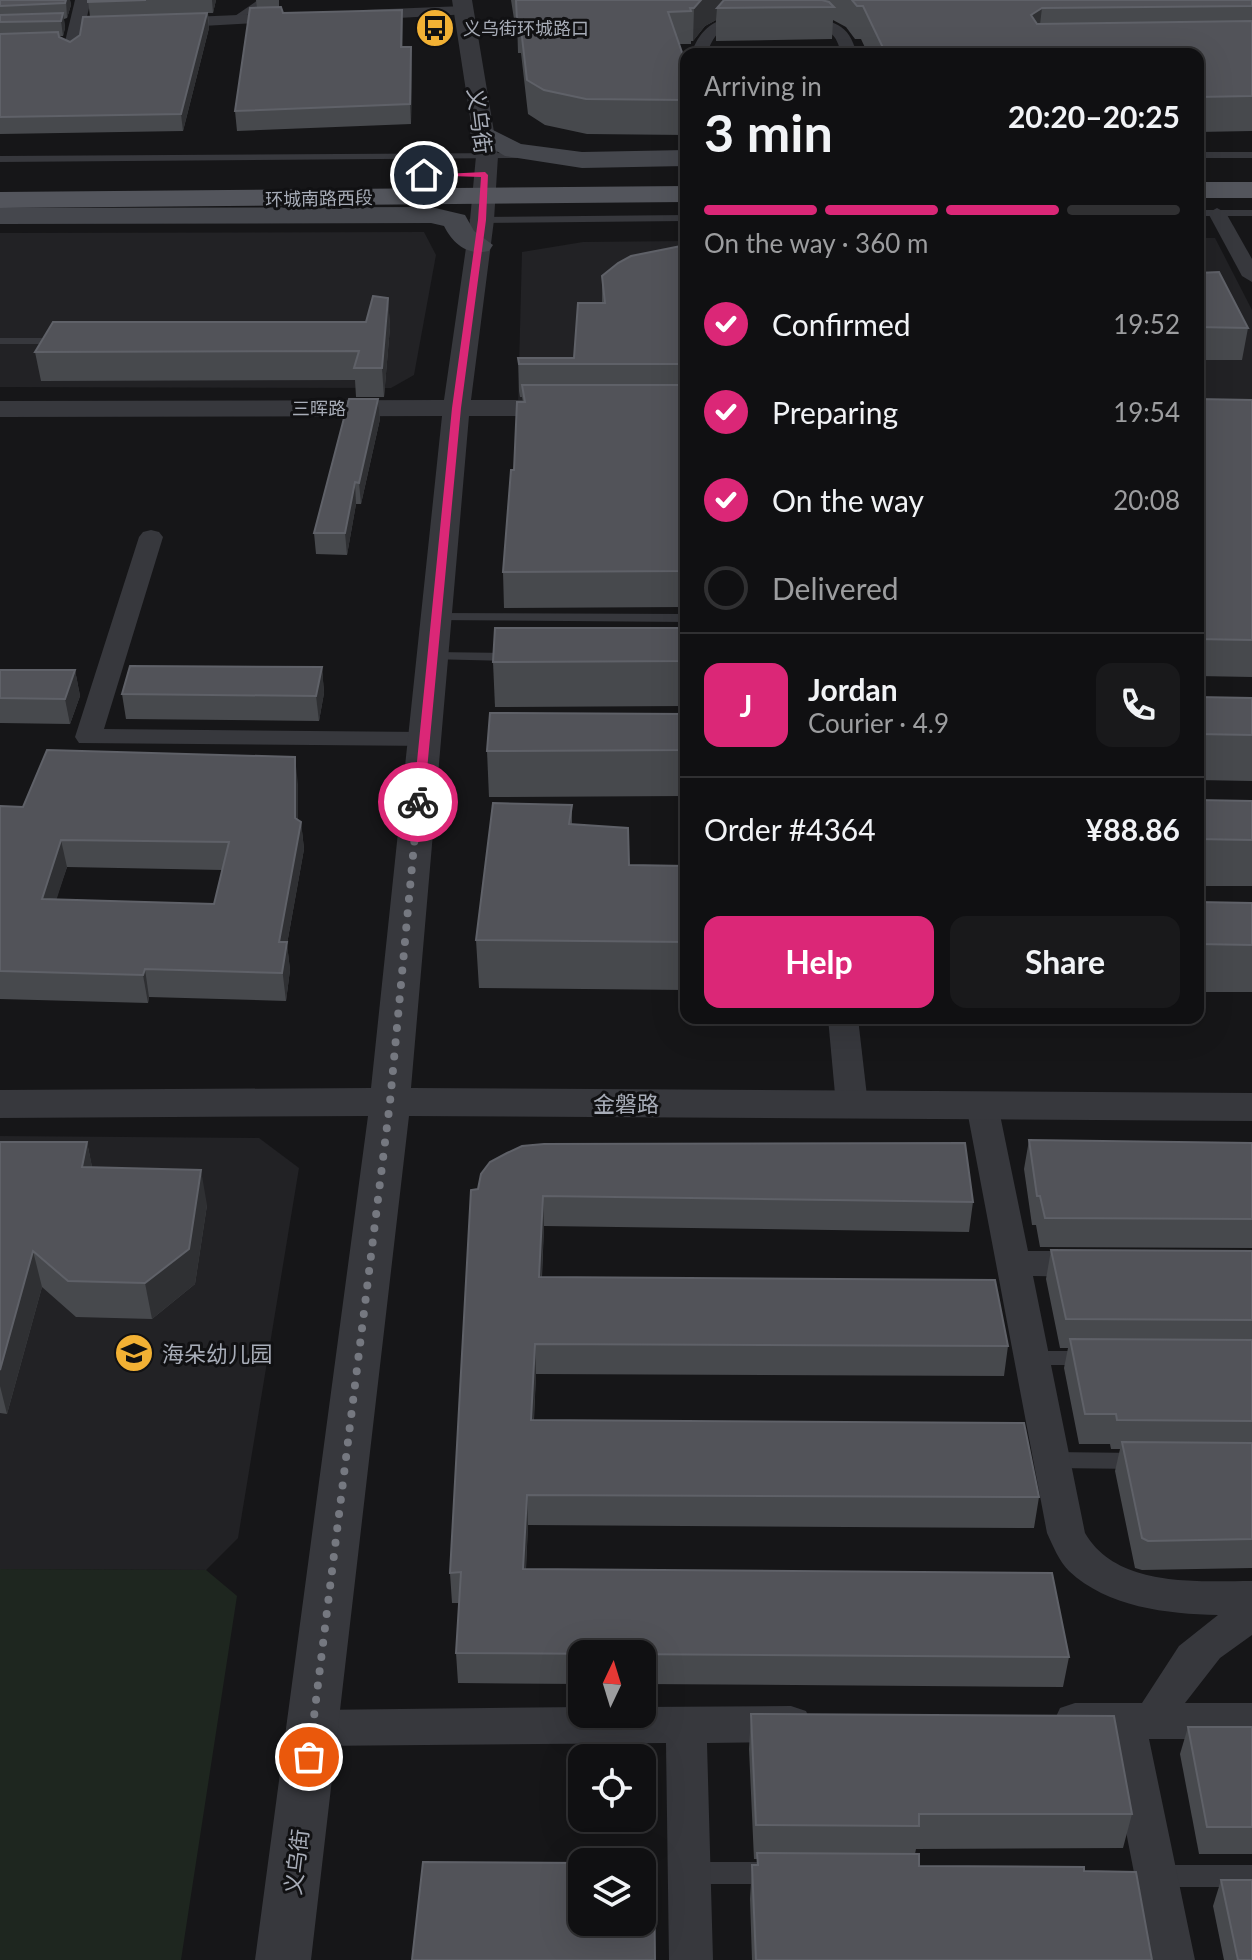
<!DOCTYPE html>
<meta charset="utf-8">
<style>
:root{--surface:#101012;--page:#19191b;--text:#f1f3f6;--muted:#9c9d9f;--line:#303032;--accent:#db2777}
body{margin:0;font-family:Lato,"Noto Sans SC",sans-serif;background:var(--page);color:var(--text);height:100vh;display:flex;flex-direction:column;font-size:30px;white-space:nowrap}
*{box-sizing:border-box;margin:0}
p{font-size:26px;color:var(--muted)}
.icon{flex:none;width:44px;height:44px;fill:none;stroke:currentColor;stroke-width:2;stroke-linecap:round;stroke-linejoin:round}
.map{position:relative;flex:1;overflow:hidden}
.panel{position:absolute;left:680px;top:48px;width:524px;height:976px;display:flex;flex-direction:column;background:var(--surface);border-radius:16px;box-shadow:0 8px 32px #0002,0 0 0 2px var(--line)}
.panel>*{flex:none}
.needle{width:52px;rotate:4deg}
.controls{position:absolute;left:568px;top:1640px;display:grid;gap:16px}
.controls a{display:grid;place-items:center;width:88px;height:88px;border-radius:16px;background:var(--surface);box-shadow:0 8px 32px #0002,0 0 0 2px var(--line);font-size:40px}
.pin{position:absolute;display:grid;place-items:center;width:68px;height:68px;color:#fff;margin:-34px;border:4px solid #fff;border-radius:50%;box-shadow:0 2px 8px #0007}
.courier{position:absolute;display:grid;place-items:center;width:80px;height:80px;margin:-40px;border:6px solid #db2777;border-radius:50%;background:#fff;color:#222;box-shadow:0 2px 10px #0007}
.overview em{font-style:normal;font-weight:700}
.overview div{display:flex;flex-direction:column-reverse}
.overview{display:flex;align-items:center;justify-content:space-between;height:136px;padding:0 24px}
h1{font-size:52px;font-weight:700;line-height:60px}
.bar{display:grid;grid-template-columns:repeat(4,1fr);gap:12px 8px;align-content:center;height:96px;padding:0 24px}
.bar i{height:10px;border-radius:6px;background:var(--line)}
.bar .active{background:var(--accent)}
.bar p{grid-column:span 4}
.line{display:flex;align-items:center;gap:20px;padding:0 24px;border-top:2px solid var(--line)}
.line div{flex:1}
.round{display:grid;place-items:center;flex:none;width:84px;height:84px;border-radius:16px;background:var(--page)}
ol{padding:0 24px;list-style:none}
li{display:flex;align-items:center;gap:24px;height:88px}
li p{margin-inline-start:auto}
li .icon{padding:8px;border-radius:50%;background:var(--accent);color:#fff;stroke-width:4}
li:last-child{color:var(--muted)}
li i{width:44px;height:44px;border:4px solid var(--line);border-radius:50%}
.button{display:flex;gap:16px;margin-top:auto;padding:16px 24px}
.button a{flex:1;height:92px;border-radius:16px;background:var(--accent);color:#fff;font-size:32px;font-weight:700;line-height:92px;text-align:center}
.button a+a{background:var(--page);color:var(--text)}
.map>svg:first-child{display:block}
</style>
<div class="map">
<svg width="1252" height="1960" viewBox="0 0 1252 1960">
<rect width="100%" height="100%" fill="#161618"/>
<!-- built -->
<g fill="#222225">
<polygon points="424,232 436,255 414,375 391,388 0,387 0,233"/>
<polygon points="1198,238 1215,238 1252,310 1252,401 1198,401"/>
<polygon points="686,241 686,405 518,406 522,252 583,242"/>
<polygon points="0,1136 259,1138 299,1168 238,1538 206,1570 0,1569"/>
</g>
<!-- green -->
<polygon fill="#1e261f" points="0,1569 206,1570 237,1596 181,1960 0,1960"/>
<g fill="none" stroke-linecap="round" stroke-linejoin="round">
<!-- service -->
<g fill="#37383d" fill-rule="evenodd">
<polygon points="258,0 267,0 238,22 232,22 232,18"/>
<rect x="1198" y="152" width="54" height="6"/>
<polygon points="527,153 527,157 524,158 0,162 0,156"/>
<rect x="1198" y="210" width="54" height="6"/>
<polygon points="686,215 686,221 474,223 469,220 474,217"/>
<polygon points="0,338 62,338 67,341 62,344 0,344"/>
<polygon points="436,613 686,614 686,622 431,620 431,614"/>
<polygon points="433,652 515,653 522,657 515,661 428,659 426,656"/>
<polygon points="1032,1351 1086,1351 1093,1353 1096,1358 1093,1363 1086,1365 1032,1365 1025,1363 1022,1358 1025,1353"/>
<polygon points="1052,1452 1139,1453 1146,1455 1149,1461 1146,1467 1139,1469 1052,1468 1045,1466 1042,1460 1045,1454"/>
<polygon points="691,1862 772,1862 780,1865 784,1873 780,1881 772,1884 691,1884 683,1881 679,1873 683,1865"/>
<polygon points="1155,1865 1252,1865 1252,1887 1155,1887 1147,1884 1143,1876 1147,1868"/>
</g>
<!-- minor -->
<g fill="#37383d" fill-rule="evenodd">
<polygon points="75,0 91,0 79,50 71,55 63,50"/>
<polygon points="464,6 472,11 469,14 363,20 355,15 363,10"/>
<polygon points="287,13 295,18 292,21 167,28 159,23 167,18"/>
<path d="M735,16c25,-2 85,-5 106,11 9,6 13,17 16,27h-16c-2,-8 -4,-17 -12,-22 -14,-9 -90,-12 -105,-4 -9,6 -14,16 -17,26h-16c8,-22 20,-34 44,-38z"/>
<polygon points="1217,208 1226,213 1252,259 1252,282 1242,276 1208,213"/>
<polygon points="151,530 159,532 163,537 104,729 424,732 433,734 437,740 433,746 79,743 75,737 139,537 143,532"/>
<polygon points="828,1018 858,1018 868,1105 863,1113 852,1116 841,1113 836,1105"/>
<path d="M982,1094l11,3 5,8 30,146h62l12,4 5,9 -5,9 -12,4 -57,-1 52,257c32,55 112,48 167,48v54l-32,23 -35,45h67v36h-103l46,221h-44l-43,-221h-33l-15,-5 -6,-13 6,-13 15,-5h67l37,-57 39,-31c-51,-1 -111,-8 -149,-44 -10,-10 -16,-25 -22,-38l-81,-428 5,-8z"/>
<polygon points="791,1706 806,1711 812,1724 806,1737 791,1742 707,1743 713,1960 669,1960 666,1743 313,1746 298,1741 292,1728 298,1715 313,1710 582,1707 582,1714 642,1714 642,1707"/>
</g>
<!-- tertiary -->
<polygon fill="#37383d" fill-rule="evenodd" points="452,0 472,0 498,156 494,220 471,400 569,400 579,402 582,408 579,414 569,416 469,416 411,1088 1252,1093 1252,1121 409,1116 311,1960 255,1960 368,1116 0,1118 0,1090 371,1088 442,416 0,417 0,401 444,400 470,220 476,156"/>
<!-- secondary -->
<g fill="#45474d" fill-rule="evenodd">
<polygon points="483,125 521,144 582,152 686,150 686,166 582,168 505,156 474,138 470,133 474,128"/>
<path d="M431,207l34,8 9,16 19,14 -4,6c-21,5 -36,-7 -45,-25l-13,-3 -431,1v-16z"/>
</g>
<!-- primary -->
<g fill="#53555c" fill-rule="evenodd">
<rect x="1198" y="182" width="54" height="16"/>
<polygon points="686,186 686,202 0,208 0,192"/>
</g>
</g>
<!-- wall -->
<g fill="#47494d" fill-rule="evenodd">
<polygon points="0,0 70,0 71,5 67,18 64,19 65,28 63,36 59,36 70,42 80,35 90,17 88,0 216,0 213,13 208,13 209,28 183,131 0,134"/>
<polygon points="256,0 279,0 279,7 283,13 402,10 403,47 412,66 411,124 237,131 235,111 257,8"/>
<polygon points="511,0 1252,0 1252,131 1198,132 1198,54 868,54 861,39 855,39 846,27 833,20 832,39 716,41 716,20 705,26 693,41 691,41 691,44 679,44 686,64 686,135 587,134 545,125 528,114 521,53 518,53 517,19 514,19"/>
<polygon points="686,245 686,607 504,608 503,572 523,402 522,397 520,397 519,391 518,358 574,358 602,303 602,276"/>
<polygon points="1198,273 1248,328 1242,360 1198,360"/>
<polygon points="388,298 390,327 384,397 356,397 355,380 41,381 35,352 366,322"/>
<polygon points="378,399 380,419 361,504 356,504 347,555 316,554 314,533"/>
<polygon points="1198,399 1252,400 1252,677 1198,676"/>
<polygon points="686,628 686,706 495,707 493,662"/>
<polygon points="322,667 324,693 319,721 126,719 122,694"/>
<polygon points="0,670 75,670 80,696 70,724 0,723"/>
<polygon points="1198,697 1252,698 1252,781 1198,780"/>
<polygon points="686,714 686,796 489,797 487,751"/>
<path d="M298,784v36l3,2 3,27 -17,95 3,26 -4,31 -137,-4 -1,6 -148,-4v-193l23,1zM67,867l155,3 -8,34 -158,-5z"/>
<polygon points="1198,800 1252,801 1252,886 1198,886"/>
<polygon points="572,805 572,824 629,865 686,866 686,990 479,988 476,940"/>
<polygon points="1198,902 1252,903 1252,992 1198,992"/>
<polygon points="1029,1140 1252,1143 1252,1248 1040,1247 1036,1225 1032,1225 1024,1169"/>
<polygon points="0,1142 87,1142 92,1167 207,1205 195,1284 152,1319 76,1317 42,1287 7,1414 0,1413"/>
<polygon points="471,1190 973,1202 969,1232 544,1226 542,1277 1008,1346 1004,1376 536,1374 534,1420 1039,1497 1034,1528 528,1525 526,1569 1069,1657 1063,1687 642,1684 642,1654 582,1654 582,1684 458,1683 456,1653 459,1603 452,1603 450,1573"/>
<polygon points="1051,1250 1252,1251 1252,1568 1142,1570 1135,1568 1115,1471 1120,1449 1111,1449 1110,1444 1079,1444 1064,1368 1068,1348 1060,1348 1046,1279"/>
<polygon points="751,1714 1132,1814 1123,1848 916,1849 915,1854 919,1866 1084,1871 1152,1960 752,1960 750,1899 752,1865 757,1865 757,1859 754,1859 749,1749"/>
<polygon points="1188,1727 1252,1727 1252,1854 1199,1854 1180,1754"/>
<polygon points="1221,1880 1252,1960 1224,1960 1213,1906"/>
</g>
<!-- shaded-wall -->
<g fill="#2f3033">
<polygon points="66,0 70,0 71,5 67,18"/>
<polygon points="212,0 216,0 213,13"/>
<polygon points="701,0 774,0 717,8 716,20 705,26 693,41 694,8"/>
<polygon points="1042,8 1038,41 1031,15"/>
<polygon points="402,10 403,29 403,66 401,47"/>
<polygon points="63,13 65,28 63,36 61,21"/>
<polygon points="207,13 209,28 183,131 181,114"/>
<polygon points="411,47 412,66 411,124 410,104"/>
<polygon points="388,298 390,327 384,397 382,368"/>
<polygon points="378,399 380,419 361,504 359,483"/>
<polygon points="355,482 356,504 347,555 345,533"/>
<polygon points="322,667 324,693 319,721 316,696"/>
<polygon points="75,670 80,696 70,724 65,699"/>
<polygon points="295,757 298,784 298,838 301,822 304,849 287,944 290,970 286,1001 279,942 295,818"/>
<polygon points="61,840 67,867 48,926 42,899"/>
<polygon points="145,969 149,997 148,1003 143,975"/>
<polygon points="87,1142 94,1177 82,1167"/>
<polygon points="201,1170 207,1205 195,1284 152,1319 145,1283"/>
<polygon points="543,1196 544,1226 540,1308 539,1277"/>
<polygon points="33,1251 42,1287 7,1414 0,1386 0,1370"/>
<polygon points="535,1344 536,1374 532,1450 531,1420"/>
<polygon points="527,1495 528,1525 524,1600 523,1569"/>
</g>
<!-- building -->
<g fill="#525359" stroke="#5f6168" stroke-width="2" fill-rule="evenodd">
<polygon points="0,0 66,0 65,3 0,6"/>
<polygon points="88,0 146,0 88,2"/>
<polygon points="516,0 701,0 694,8 690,8 691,11 668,12 686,64 686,100 586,99 544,90 527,80 520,20 517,20"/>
<polygon points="724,0 822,0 829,2 834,7 717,8"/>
<polygon points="852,0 1252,0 1252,6 1042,8 1031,15 1037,24 1252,21 1252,96 1198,97 1198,54 886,54 863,6 857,6"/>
<polygon points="281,7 283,13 402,10 401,47 411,47 410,104 235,111 250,8"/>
<polygon points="63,13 61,21 0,22 0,15"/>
<polygon points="207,13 181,114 0,117 0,34 58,32 59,37 70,42 80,35 83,17"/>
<polygon points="686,245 686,364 519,364 518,358 574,358 578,303 605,303 602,276 618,263 631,256"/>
<polygon points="1219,272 1248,328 1198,327 1198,273"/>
<polygon points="373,296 388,298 382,368 354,368 359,351 35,352 53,322 366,322"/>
<polygon points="522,385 686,385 686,571 503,572 511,470 514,470 517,402 525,402"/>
<polygon points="349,399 378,399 359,483 355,482 345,533 314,533"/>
<polygon points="1198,399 1252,400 1252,640 1198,639"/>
<polygon points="495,628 686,628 686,661 493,662"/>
<polygon points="130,666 322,667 316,696 122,694"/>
<polygon points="0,670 75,670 65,699 0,698"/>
<polygon points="1198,697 1252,698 1252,735 1198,734"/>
<polygon points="490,713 686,714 686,750 487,751"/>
<path d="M47,750l248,7v61l6,4 -22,120h8l-5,31 -137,-4 -2,6 -143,-4v-165l23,1zM61,840l168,2 -15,62 -172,-5z"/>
<polygon points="1198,800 1252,801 1252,840 1198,839"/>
<polygon points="493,803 572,805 569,824 628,828 629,865 686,866 686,942 476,940"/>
<polygon points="1198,902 1252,903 1252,945 1198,944"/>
<polygon points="1029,1140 1252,1143 1252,1219 1045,1218 1040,1196 1037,1196"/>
<polygon points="0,1142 87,1142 82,1167 201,1170 189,1249 145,1283 68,1281 33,1251 0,1370"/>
<polygon points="965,1143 973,1202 543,1196 539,1277 995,1280 1008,1346 535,1344 531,1420 1024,1423 1039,1497 527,1495 523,1569 1052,1573 1069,1657 456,1653 461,1572 450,1573 471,1190 478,1189 481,1174 490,1162 507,1153 522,1146 544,1144"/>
<polygon points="1051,1250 1252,1251 1252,1320 1066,1319"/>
<polygon points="1070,1339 1252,1340 1252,1421 1117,1420 1116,1414 1085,1414"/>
<polygon points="1122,1442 1252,1443 1252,1539 1148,1541 1142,1538"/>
<polygon points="751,1714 1114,1716 1132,1814 919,1814 919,1826 756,1825"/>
<polygon points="1188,1727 1252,1727 1252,1827 1207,1827"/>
<polygon points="757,1853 919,1854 919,1866 1084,1867 1084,1871 1136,1872 1152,1960 756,1960 752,1865 758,1865"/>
<polygon points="423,1862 582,1863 582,1922 642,1922 642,1863 654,1863 655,1960 412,1960"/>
<polygon points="1221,1880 1252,1880 1252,1960 1238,1960"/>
</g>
<!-- route -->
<polygon fill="#db2777" points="485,172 488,175 486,220 461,408 424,802 418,805 413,802 452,408 478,220 481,177 420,175"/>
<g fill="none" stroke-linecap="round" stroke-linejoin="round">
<!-- done -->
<polyline stroke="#757880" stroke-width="8" stroke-dasharray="0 14.4" points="309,1757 390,1102 418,802"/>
</g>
<!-- icons -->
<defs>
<g id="bus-disc" transform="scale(2)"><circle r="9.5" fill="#f2b134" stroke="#111113"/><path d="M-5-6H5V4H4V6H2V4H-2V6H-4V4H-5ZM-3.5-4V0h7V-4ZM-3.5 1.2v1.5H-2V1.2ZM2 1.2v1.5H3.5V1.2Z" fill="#111"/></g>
<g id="school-disc" transform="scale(2)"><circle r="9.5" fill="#f2b134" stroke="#111113"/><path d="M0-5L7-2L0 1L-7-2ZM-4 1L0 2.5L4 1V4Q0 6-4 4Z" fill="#111"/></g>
</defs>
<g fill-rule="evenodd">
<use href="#bus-disc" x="435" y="28"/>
<use href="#school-disc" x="134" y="1353"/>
</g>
<g text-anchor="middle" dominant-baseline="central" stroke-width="6" stroke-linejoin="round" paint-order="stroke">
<!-- far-poi labels -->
<g font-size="18" fill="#a8adb8" stroke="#111113" text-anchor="start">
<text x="463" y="28">义乌街环城路口</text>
</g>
<!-- far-street labels -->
<g font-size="18" fill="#a8adb8" stroke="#111113">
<text transform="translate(319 198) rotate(-1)">环城南路西段</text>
<text x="319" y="408">三晖路</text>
</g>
<!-- street labels -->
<g font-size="22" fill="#a8adb8" stroke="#111113">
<text transform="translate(480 121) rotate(83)">义乌街</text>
<text x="626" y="1103">金磐路</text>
<text transform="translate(296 1862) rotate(-83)">义乌街</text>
</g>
<!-- poi labels -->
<g font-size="22" fill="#a8adb8" stroke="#111113" text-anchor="start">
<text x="162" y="1353">海朵幼儿园</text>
</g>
</g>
</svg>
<div class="controls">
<a><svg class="needle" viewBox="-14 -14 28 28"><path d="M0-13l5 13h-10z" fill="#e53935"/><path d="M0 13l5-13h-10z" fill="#9c9d9f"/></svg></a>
<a><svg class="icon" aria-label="locate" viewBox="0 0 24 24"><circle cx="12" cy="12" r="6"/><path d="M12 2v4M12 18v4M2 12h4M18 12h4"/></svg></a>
<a><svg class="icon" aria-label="layers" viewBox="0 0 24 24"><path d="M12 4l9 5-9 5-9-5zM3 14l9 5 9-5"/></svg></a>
</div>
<div class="pin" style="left:309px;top:1757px;background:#ea580c"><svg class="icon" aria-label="bag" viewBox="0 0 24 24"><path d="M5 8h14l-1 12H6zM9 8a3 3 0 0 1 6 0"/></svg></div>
<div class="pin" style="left:424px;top:175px;background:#1f2937"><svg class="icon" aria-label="home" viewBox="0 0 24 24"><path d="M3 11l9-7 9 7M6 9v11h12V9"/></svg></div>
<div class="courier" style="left:418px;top:802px"><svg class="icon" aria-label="bike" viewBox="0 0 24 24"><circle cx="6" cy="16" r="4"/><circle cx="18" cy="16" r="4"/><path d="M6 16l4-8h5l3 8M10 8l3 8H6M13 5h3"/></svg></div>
<section class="panel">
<div class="overview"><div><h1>3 min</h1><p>Arriving in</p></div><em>20:20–20:25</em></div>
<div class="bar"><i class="active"></i><i class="active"></i><i class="active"></i><i></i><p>On the way · 360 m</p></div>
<ol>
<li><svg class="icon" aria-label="check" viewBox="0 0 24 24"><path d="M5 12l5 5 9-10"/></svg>Confirmed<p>19:52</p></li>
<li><svg class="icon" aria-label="check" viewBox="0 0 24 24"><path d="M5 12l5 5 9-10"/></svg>Preparing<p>19:54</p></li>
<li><svg class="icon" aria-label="check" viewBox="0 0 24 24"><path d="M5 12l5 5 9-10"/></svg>On the way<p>20:08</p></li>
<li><i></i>Delivered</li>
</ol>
<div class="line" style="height:144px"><b class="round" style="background:var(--accent);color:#fff">J</b><div><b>Jordan</b><p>Courier · 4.9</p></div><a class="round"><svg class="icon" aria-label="phone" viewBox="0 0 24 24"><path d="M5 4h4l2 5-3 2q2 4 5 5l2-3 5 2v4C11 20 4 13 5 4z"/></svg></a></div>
<div class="line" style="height:104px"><div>Order #4364</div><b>¥88.86</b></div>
<div class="button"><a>Help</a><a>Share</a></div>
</section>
</div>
